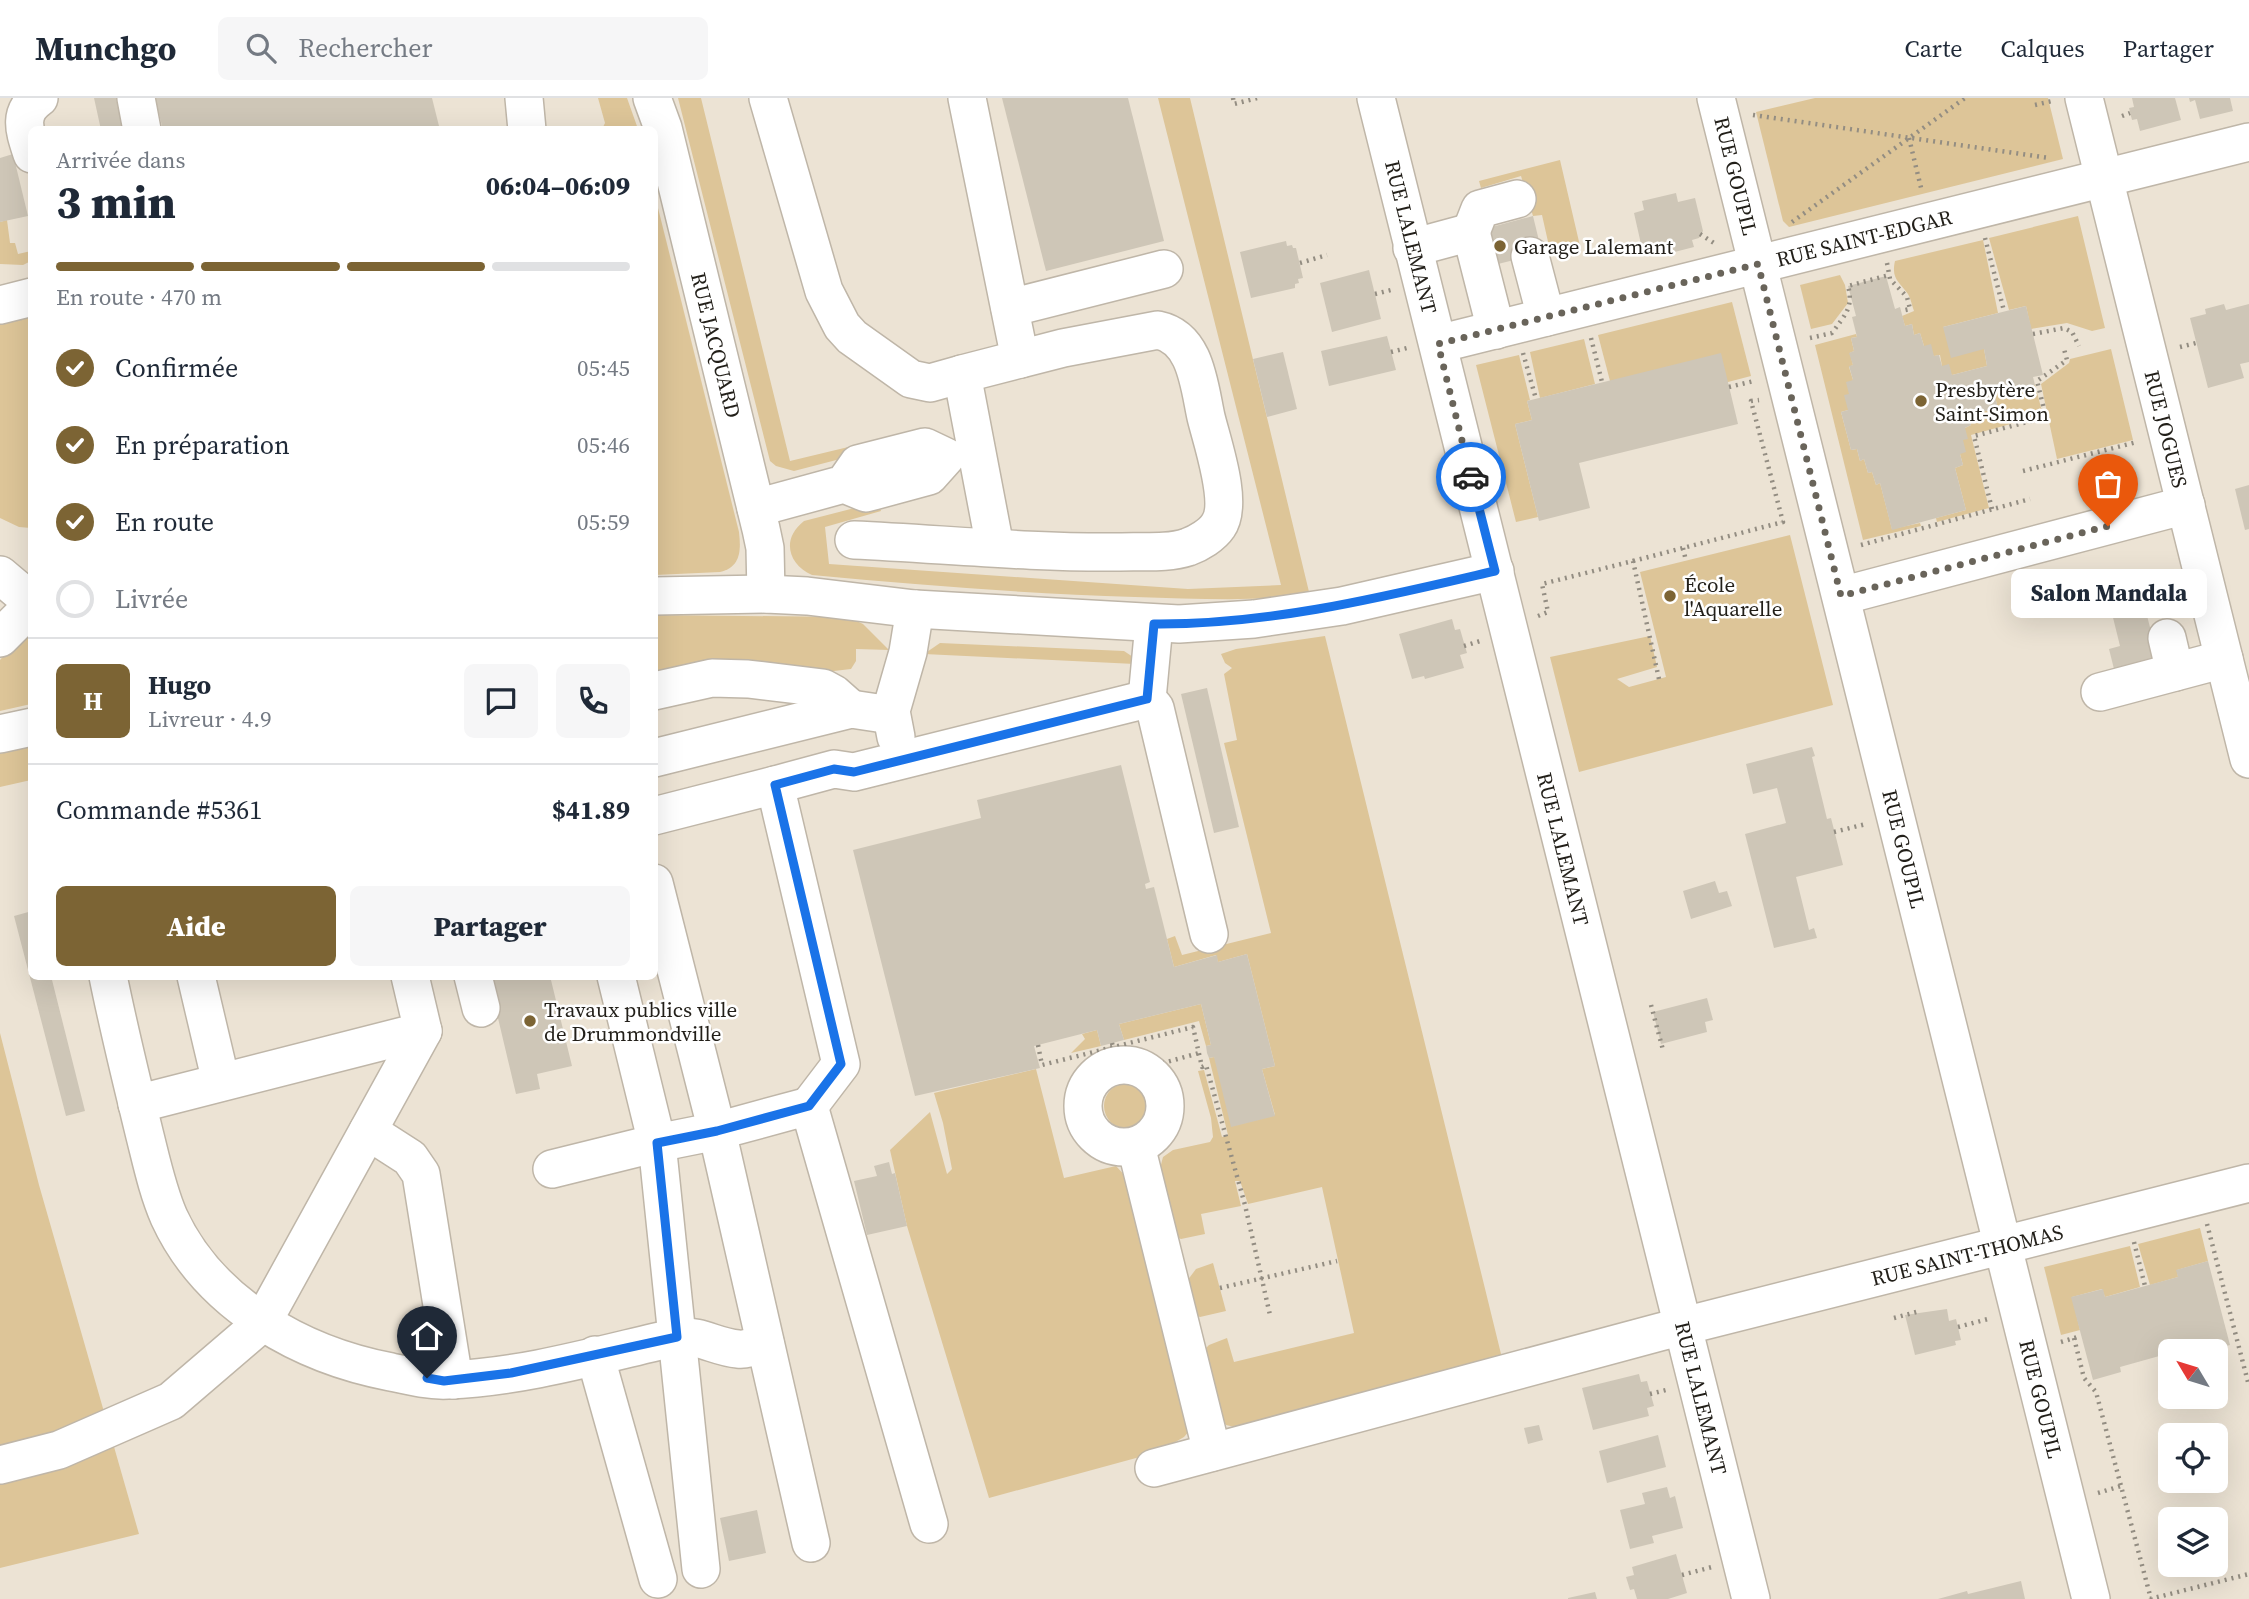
<!DOCTYPE html>
<html lang="fr">
<meta charset="utf-8">
<style>
:root{--surface:#fff;--page:#f6f6f7;--text:#1f2937;--muted:#747a83;--line:#e0e1e3;--accent:#7c6434}
body{margin:0;font-family:"Source Serif 4",serif;background:var(--page);color:var(--text);height:100vh;display:flex;flex-direction:column;font-size:26px;white-space:nowrap}
*{box-sizing:border-box;margin:0}
p{font-size:23px;color:var(--muted)}
.icon{flex:none;width:38px;height:38px;fill:none;stroke:currentColor;stroke-width:2;stroke-linecap:round;stroke-linejoin:round}
.map{position:relative;flex:1;overflow:hidden}
.side{position:absolute;left:28px;top:28px;width:630px;height:854px;display:flex;flex-direction:column;background:var(--surface);border-radius:10px;box-shadow:0 7px 28px #0002}
.side>*{flex:none}
.needle{width:46px;rotate:308deg}
.controls{position:absolute;left:2158px;top:1241px;display:grid;gap:14px}
.controls a{display:grid;place-items:center;width:70px;height:70px;border-radius:10px;background:var(--surface);box-shadow:0 7px 28px #0002;font-size:35px}
.pin{position:absolute;display:grid;place-items:center;width:60px;height:60px;color:#fff;margin:-72px -30px;border-radius:50% 50% 50% 0;rotate:-45deg;box-shadow:0 0 7px #0007}
.pin .icon{rotate:45deg}
.courier{position:absolute;display:grid;place-items:center;width:70px;height:70px;margin:-35px;border:5px solid #1a73e8;border-radius:50%;background:#fff;color:#222;box-shadow:0 2px 9px #0007}
.bubble{position:absolute;height:49px;border-radius:10px;background:var(--surface);box-shadow:0 7px 28px #0002;font-size:23px;font-weight:800;line-height:49px;text-align:center}
.overview em{font-style:normal;font-weight:800}
.overview div{display:flex;flex-direction:column-reverse}
.overview{display:flex;align-items:center;justify-content:space-between;height:119px;padding:0 28px}
h1{font-size:46px;font-weight:800;line-height:52px}
.bar{display:grid;grid-template-columns:repeat(4,1fr);gap:10px 7px;align-content:center;height:84px;padding:0 28px}
.bar i{height:9px;border-radius:5px;background:var(--line)}
.bar .on{background:var(--accent)}
.bar p{grid-column:span 4}
.line{display:flex;align-items:center;gap:18px;padding:0 28px;border-top:2px solid var(--line)}
.line div{flex:1}
.round{display:grid;place-items:center;flex:none;width:74px;height:74px;border-radius:10px;background:var(--page)}
ol{padding:0 28px;list-style:none}
li{display:flex;align-items:center;gap:21px;height:77px}
li p{margin-inline-start:auto}
li .icon{padding:7px;border-radius:50%;background:var(--accent);color:#fff;stroke-width:4}
li:last-child{color:var(--muted)}
li i{width:38px;height:38px;border:4px solid var(--line);border-radius:50%}
.button{display:flex;gap:14px;margin-top:auto;padding:14px 28px}
.button a{flex:1;height:80px;border-radius:10px;background:var(--accent);color:#fff;font-size:28px;font-weight:800;line-height:80px;text-align:center}
.button a+a{background:var(--page);color:var(--text)}
header{display:flex;align-items:center;gap:42px;box-sizing:border-box;height:98px;padding:0 35px;background:var(--surface);border-bottom:2px solid var(--line)}
header strong{font-size:33px}
nav{display:flex;gap:38px;margin-inline-start:auto;font-size:24px}
.search{width:490px;height:63px;background:var(--page);display:flex;align-items:center;gap:18px;box-sizing:border-box;padding:0 24px;border-radius:10px;color:var(--muted);font-size:26px}
.map>svg:first-child{display:block}
</style>
<header>
<strong>Munchgo</strong>
<div class="search"><svg class="icon" aria-label="search" viewBox="0 0 24 24"><circle cx="10" cy="10" r="6"/><path d="M15 15l6 6"/></svg>Rechercher</div>
<nav><a>Carte</a><a>Calques</a><a>Partager</a></nav>
</header>
<div class="map">
<svg width="2249" height="1501" viewBox="0 0 2249 1501">
<rect width="100%" height="100%" fill="#ece3d4"/>
<!-- green -->
<g fill="#ddc598">
<polygon points="598,0 627,0 638,31 602,31 605,25"/>
<polygon points="678,0 701,0 790,363 865,345 867,354 794,373 776,368 770,363"/>
<path d="M1158,0h32l120,498c-58,5 -116,3 -175,1 -107,-3 -215,-12 -323,-22 -24,-11 -31,-36 -8,-54l74,-19 3,9 -56,16 4,37 359,25 93,-4z"/>
<polygon points="1815,0 2048,0 2063,61 1789,129 1783,123 1756,14"/>
<polygon points="1560,62 1580,148 1551,157 1542,117 1533,118 1521,78 1481,90 1479,83"/>
<path d="M655,98l84,336c2,18 2,35 -19,40l-65,3z"/>
<polygon points="2078,118 2105,230 2092,233 2067,225 2031,231 2026,208 2009,212 1989,140"/>
<polygon points="7,122 10,145 15,145 18,156 31,153 31,163 23,167 0,166 0,124"/>
<path d="M1983,142l15,73 -55,14 41,22 3,17 -35,9 -10,-9 -2,-11 -6,1 -10,-10 -4,-13 -6,2 -2,-11 -7,2 -3,-10 12,-5c-2,-5 -3,-12 -6,-17 -9,-13 -17,-15 -13,-33z"/>
<polygon points="1840,177 1845,187 1848,205 1832,226 1811,231 1800,187"/>
<polygon points="1732,204 1751,278 1728,284 1610,283 1598,237"/>
<polygon points="31,218 31,430 19,429 0,420 0,224"/>
<polygon points="1856,236 1857,239 1851,240 1854,253 1850,255 1853,267 1849,269 1853,282 1848,312 1841,314 1851,352 1857,351 1860,363 1864,361 1868,375 1872,374 1876,387 1880,385 1892,431 1920,425 1921,428 1863,442 1815,247"/>
<polygon points="1584,241 1595,286 1540,300 1530,254"/>
<polygon points="2111,251 2133,342 2057,361 2041,286 2069,265 2070,261"/>
<polygon points="1519,257 1530,302 1527,303 1532,322 1515,326 1538,419 1516,424 1476,267"/>
<polygon points="2009,287 2011,293 2035,287 2043,317 1971,337 1989,410 1937,424 1936,420 1966,412 1955,370 1963,367 1960,356 1965,330 1971,327 1969,317 1998,310 1993,292"/>
<polygon points="1790,437 1833,607 1579,674 1550,559 1650,538 1657,569 1617,581 1629,589 1666,579 1640,474"/>
<polygon points="654,517 848,519 863,526 889,552 856,551 856,563 851,571 834,573 655,576"/>
<polygon points="31,527 31,606 0,613 0,562"/>
<polygon points="1325,538 1502,1260 1239,1330 1226,1327 1218,1318 1203,1253 1209,1247 1227,1240 1234,1264 1354,1235 1322,1089 1248,1106 1240,1083 1235,1083 1241,1108 1201,1116 1205,1136 1181,1141 1174,1138 1157,1082 1163,1059 1173,1052 1210,1044 1213,1039 1211,1020 1198,973 1204,972 1222,1039 1228,1037 1209,960 1214,959 1275,1017 1262,971 1275,968 1247,856 1218,864 1216,857 1174,869 1167,841 1175,838 1182,857 1271,835 1224,645 1237,642 1224,576 1232,570 1225,565 1221,556 1236,551"/>
<polygon points="940,545 1124,553 1133,559 1135,566 924,556"/>
<polygon points="31,644 31,682 0,689 0,656"/>
<polygon points="1201,906 1211,947 1206,948 1199,923 1124,942 1119,926"/>
<polygon points="1097,932 1101,948 1071,955 1085,941 1082,936"/>
<polygon points="0,935 39,1087 139,1436 0,1470"/>
<polygon points="1036,971 1064,1080 1116,1068 1129,1082 1191,1331 1184,1339 1158,1354 989,1400 907,1128 890,1052 930,1014 947,1076 952,1071 943,1025 934,995"/>
<circle cx="1127" cy="1008" r="23"/>
<polygon points="2200,1130 2208,1163 2177,1172 2178,1179 2150,1187 2138,1146"/>
<polygon points="2130,1148 2140,1189 2105,1199 2102,1191 2072,1199 2080,1232 2061,1237 2044,1169"/>
<polygon points="1213,1165 1226,1213 1200,1219 1193,1216 1184,1187 1196,1171"/>
</g>
<!-- building -->
<g fill="#cec6b7">
<polygon points="94,0 116,0 123,32 101,32"/>
<polygon points="155,0 432,0 440,32 163,32"/>
<polygon points="1002,0 1128,0 1164,143 1046,173"/>
<polygon points="2132,0 2175,0 2181,22 2140,33 2137,21 2132,22 2129,10 2134,9"/>
<polygon points="2189,0 2230,0 2233,13 2200,21 2195,2 2190,4"/>
<polygon points="13,56 28,118 0,124 0,60"/>
<polygon points="1676,95 1678,104 1695,100 1703,133 1699,140 1692,142 1694,149 1659,158 1658,152 1643,155 1634,115 1644,112 1642,103"/>
<polygon points="1533,118 1542,155 1498,166 1488,130"/>
<polygon points="1286,143 1287,148 1292,147 1293,150 1296,150 1303,180 1298,181 1299,185 1295,186 1295,190 1251,200 1240,154"/>
<polygon points="1369,172 1381,221 1332,234 1320,185"/>
<polygon points="1886,178 1895,211 1900,209 1905,228 1912,226 1914,237 1920,235 1924,248 1931,246 1934,258 1939,257 1942,268 1949,266 1952,277 1987,268 1984,251 1951,260 1943,229 2026,208 2043,277 2033,279 2035,287 2010,293 2009,287 1993,292 1998,310 1969,317 1971,327 1965,330 1968,341 1963,342 1966,354 1960,356 1963,367 1955,370 1966,412 1892,432 1880,385 1876,387 1872,374 1868,375 1864,361 1860,363 1857,351 1851,352 1841,314 1848,312 1844,297 1849,296 1846,284 1853,282 1849,268 1853,267 1849,255 1854,253 1851,240 1857,239 1852,219 1856,218 1848,188"/>
<polygon points="2224,206 2226,212 2249,206 2249,264 2240,266 2244,280 2208,290 2190,220 2206,216 2205,211"/>
<polygon points="1387,238 1396,272 1329,288 1321,253"/>
<polygon points="1283,254 1297,311 1267,319 1253,261"/>
<polygon points="1721,255 1738,326 1579,365 1590,410 1539,423 1515,326 1532,322 1527,303"/>
<polygon points="2249,387 2249,431 2245,432 2235,391"/>
<polygon points="2136,475 2161,572 2117,583 2109,551 2120,548 2104,483"/>
<polygon points="1452,521 1455,532 1460,531 1467,555 1460,557 1464,570 1425,581 1424,578 1412,581 1399,536"/>
<polygon points="1207,590 1239,729 1214,735 1181,596"/>
<polygon points="1812,649 1815,658 1812,659 1827,721 1831,720 1843,767 1796,779 1809,832 1814,830 1817,840 1774,850 1745,736 1786,725 1777,690 1753,696 1746,666"/>
<polygon points="1121,667 1150,784 1145,786 1146,791 1154,789 1174,869 1217,857 1218,864 1247,856 1275,968 1262,971 1275,1018 1231,1029 1214,959 1209,960 1207,955 1206,948 1211,947 1201,906 1119,926 1124,942 1101,948 1097,932 1034,948 1040,970 915,998 853,752 981,720 977,702"/>
<polygon points="1715,783 1719,795 1727,793 1732,808 1691,821 1683,793"/>
<polygon points="32,813 32,878 51,878 85,1013 66,1018 14,818"/>
<polygon points="488,878 550,878 572,968 537,976 540,991 516,996"/>
<polygon points="1707,900 1713,922 1705,924 1707,934 1661,946 1653,914"/>
<polygon points="889,1064 892,1076 895,1075 907,1128 867,1137 854,1083 877,1078 874,1068"/>
<polygon points="2208,1163 2230,1247 2208,1253 2196,1253 2195,1249 2170,1253 2170,1255 2120,1269 2121,1274 2093,1282 2071,1199 2103,1191 2105,1199 2178,1179 2176,1172"/>
<polygon points="1947,1211 1949,1223 1956,1221 1961,1242 1955,1243 1956,1247 1915,1257 1905,1217"/>
<polygon points="1639,1276 1641,1284 1647,1283 1654,1308 1647,1310 1649,1318 1593,1332 1582,1290"/>
<polygon points="1539,1327 1543,1342 1528,1346 1524,1330"/>
<polygon points="1658,1337 1666,1369 1607,1385 1599,1353"/>
<polygon points="1667,1389 1670,1400 1675,1398 1683,1430 1652,1438 1654,1445 1630,1451 1620,1412 1645,1406 1642,1395"/>
<polygon points="757,1412 766,1455 729,1463 720,1420"/>
<polygon points="1676,1456 1687,1495 1668,1501 1637,1501 1634,1491 1630,1492 1626,1479 1634,1477 1632,1469"/>
<polygon points="2021,1483 2025,1501 1938,1501 1967,1493 1968,1496"/>
<polygon points="1595,1494 1597,1501 1568,1501 1568,1500"/>
</g>
<g fill="none" stroke-linecap="round" stroke-linejoin="round">
<!-- minor casing -->
<g stroke="#bfb6a8" stroke-width="40">
<g id="minor">
<polyline points="136,0 142,32"/>
<polyline points="524,0 527,32"/>
<polyline points="652,0 663,30 761,431 765,450 766,496"/>
<polyline points="768,0 824,193 842,228 852,239 911,281 930,285 962,276 995,449"/>
<polyline points="1376,0 1751,1501"/>
<polyline points="1716,0 2091,1501"/>
<polyline points="2084,0 2249,661"/>
<path d="M32,56c-7,-22 -15,-41 7,-56"/>
<polyline points="1471,134 1480,111 1517,101"/>
<polyline points="1412,150 1471,134 1496,232"/>
<polyline points="1530,158 1546,219"/>
<polyline points="0,207 32,199"/>
<polyline points="1010,210 1164,171"/>
<polyline points="1438,246 2249,44"/>
<polyline points="962,276 1020,261 967,0"/>
<polyline points="756,410 844,386 866,395 929,378 946,359 925,349 858,366 844,386"/>
<path d="M854,442c88,4 177,13 265,12 23,-1 48,2 69,-5 11,-4 24,-12 30,-21 16,-22 -6,-84 -12,-109 -7,-32 -10,-79 -48,-87l-95,18 -43,11"/>
<polyline points="0,477 32,504"/>
<polyline points="654,498 766,496 807,498 915,511 1179,526 1254,521 1342,508 1495,473"/>
<polyline points="1841,498 2186,407"/>
<polyline points="0,540 32,508"/>
<polyline points="2167,540 2175,574"/>
<polyline points="654,593 712,580 748,581 823,590 834,596 851,611"/>
<polyline points="2100,594 2224,561"/>
<polyline points="1147,601 1154,526"/>
<polyline points="0,636 32,629"/>
<polyline points="896,639 891,613 908,554 915,511"/>
<polyline points="654,660 851,611 891,617"/>
<polyline points="775,687 834,671 854,674 1147,601 1155,610 1209,836"/>
<polyline points="654,718 775,687 841,966 809,1008"/>
<polyline points="654,785 717,1033 657,1045 701,1471"/>
<path d="M108,878c11,54 24,107 37,160 7,28 13,56 24,81 40,87 132,138 222,155 18,4 38,9 57,8 77,-3 154,-26 229,-43 25,-2 38,10 61,12 9,1 18,-3 27,-6"/>
<polyline points="196,878 221,984"/>
<polyline points="473,878 481,910"/>
<circle cx="1124" cy="1008" r="41"/>
<polyline points="137,1006 423,933 410,878"/>
<polyline points="368,1033 410,1060 421,1076 454,1282"/>
<polyline points="1136,1048 1212,1354"/>
<polyline points="552,1071 657,1045 616,878"/>
<polyline points="595,1257 658,1481"/>
<polyline points="0,1367 59,1352 171,1303 262,1225 423,933"/>
<polyline points="1154,1370 1660,1234 2249,1085"/>
<polyline points="811,1445 717,1033 809,1008 929,1426"/>
</g>
</g>
<!-- path -->
<g stroke="#938d82" stroke-width="4.5" stroke-dasharray="2 5" stroke-linecap="butt">
<polyline points="1233,0 1234,6 1257,0"/>
<polyline points="2035,7 2052,3"/>
<polyline points="1753,17 2049,60"/>
<polyline points="2122,18 2130,15"/>
<polyline points="1909,40 1922,94"/>
<polyline points="1792,124 1965,0"/>
<polyline points="1700,136 1714,145"/>
<polyline points="1985,140 2004,213"/>
<polyline points="1300,165 1327,157"/>
<polyline points="1887,165 1890,181 1907,199 1910,211 1901,213"/>
<polyline points="1375,196 1395,191"/>
<polyline points="2033,236 2064,230 2072,234 2079,248"/>
<polyline points="1591,240 1602,284"/>
<path d="M1810,240l22,-5c12,-17 22,-25 16,-47l41,-11"/>
<polyline points="2180,249 2196,245"/>
<polyline points="1391,254 1407,250"/>
<polyline points="1523,255 1536,301"/>
<polyline points="1729,289 1754,283"/>
<polyline points="2023,373 2137,344"/>
<polyline points="1992,411 1974,338 2046,319 2037,283 2067,262 2064,251"/>
<polyline points="1861,447 2030,401"/>
<polyline points="1683,450 1686,463"/>
<polyline points="1633,463 1783,424 1751,303 1759,302"/>
<polyline points="2144,505 2153,500 2151,479 2169,474"/>
<polyline points="1538,518 1548,514 1542,486 1633,463 1659,581"/>
<polyline points="1464,548 1480,543"/>
<polyline points="1834,734 1866,726"/>
<polyline points="1651,907 1663,952"/>
<polyline points="1112,945 1118,968"/>
<polyline points="1038,947 1042,967 1193,929 1202,969 1206,967 1245,1107 1270,1217"/>
<polyline points="1142,971 1199,955"/>
<polyline points="2207,1126 2249,1288"/>
<polyline points="2134,1144 2145,1188"/>
<polyline points="1220,1190 1337,1163"/>
<polyline points="1894,1220 1920,1213"/>
<polyline points="1958,1229 1988,1221"/>
<polyline points="2074,1240 2084,1280 2096,1294 2121,1388"/>
<polyline points="2061,1244 2081,1238"/>
<polyline points="1650,1296 1670,1291"/>
<polyline points="2098,1395 2121,1388 2151,1501"/>
<polyline points="1682,1477 1712,1469"/>
<polyline points="2150,1501 2249,1476"/>
</g>
<!-- minor -->
<use href="#minor" stroke="#fff" stroke-width="37"/>
</g>
<g fill="none" stroke-linecap="round" stroke-linejoin="round">
<!-- done -->
<polyline stroke="#69645a" stroke-width="7" stroke-dasharray="0 12.6" points="1471,379 1438,246 1758,166 1841,498 2108,428"/>
<!-- route -->
<path stroke="#1a73e8" stroke-width="9" d="M427,1280l17,3 67,-8 166,-36 -20,-194 60,-12 92,-25 32,-42 -66,-279 59,-16 20,3 293,-73 7,-75c116,1 229,-27 341,-53l-24,-94"/>
</g>
<!-- markers -->
<g fill="#7c6434" stroke="#fff" stroke-width="2.5">
<circle cx="1500" cy="148" r="7"/>
<circle cx="1921" cy="303" r="7"/>
<circle cx="1670" cy="498" r="7"/>
<circle cx="530" cy="923" r="7"/>
</g>
<g text-anchor="middle" dominant-baseline="central" stroke-width="5" stroke-linejoin="round" paint-order="stroke">
<!-- street labels -->
<g font-size="21" fill="#221f19" stroke="#fff">
<text transform="translate(1736 78) rotate(76)">RUE GOUPIL</text>
<text transform="translate(1411 139) rotate(76)">RUE LALEMANT</text>
<text transform="translate(1864 140) rotate(-14)">RUE SAINT-EDGAR</text>
<text transform="translate(716 247) rotate(76)">RUE JACQUARD</text>
<text transform="translate(2166 331) rotate(76)">RUE JOGUES</text>
<text transform="translate(1563 751) rotate(76)">RUE LALEMANT</text>
<text transform="translate(1904 751) rotate(76)">RUE GOUPIL</text>
<text transform="translate(1967 1157) rotate(-14)">RUE SAINT-THOMAS</text>
<text transform="translate(1701 1300) rotate(76)">RUE LALEMANT</text>
<text transform="translate(2041 1301) rotate(76)">RUE GOUPIL</text>
</g>
<!-- poi labels -->
<g font-size="21" fill="#221f19" stroke="#fff" text-anchor="start">
<text x="1514" y="148">Garage Lalemant</text>
<text x="1935" y="291">Presbytère<tspan x="1935" dy="24">Saint-Simon</tspan></text>
<text x="1684" y="486">École<tspan x="1684" dy="24">l'Aquarelle</tspan></text>
<text x="544" y="911">Travaux publics ville<tspan x="544" dy="24">de Drummondville</tspan></text>
</g>
</g>
</svg>
<div class="controls">
<a><svg class="needle" viewBox="-14 -14 28 28"><path d="M0-13l5 13h-10z" fill="#e53935"/><path d="M0 13l5-13h-10z" fill="#747a83"/></svg></a>
<a><svg class="icon" aria-label="locate" viewBox="0 0 24 24"><circle cx="12" cy="12" r="6"/><path d="M12 2v4M12 18v4M2 12h4M18 12h4"/></svg></a>
<a><svg class="icon" aria-label="layers" viewBox="0 0 24 24"><path d="M12 4l9 5-9 5-9-5zM3 14l9 5 9-5"/></svg></a>
</div>
<div class="pin" style="left:2108px;top:428px;background:#ea580c"><svg class="icon" aria-label="bag" viewBox="0 0 24 24"><path d="M5 8h14l-1 12H6zM9 8a3 3 0 0 1 6 0"/></svg></div>
<div class="pin" style="left:427px;top:1280px;background:#1f2937"><svg class="icon" aria-label="home" viewBox="0 0 24 24"><path d="M3 11l9-7 9 7M6 9v11h12V9"/></svg></div>
<div class="courier" style="left:1471px;top:379px"><svg class="icon" aria-label="car" viewBox="0 0 24 24"><path d="M5 17H2v-5l4-1 3-4h7l3 4 3 1v5h-3M9 17h6M6 11h13"/><circle cx="7" cy="17" r="2"/><circle cx="17" cy="17" r="2"/></svg></div>
<div class="bubble" style="left:2011px;top:471px;width:196px">Salon Mandala</div>
<section class="side">
<div class="overview"><div><h1>3 min</h1><p>Arrivée dans</p></div><em>06:04–06:09</em></div>
<div class="bar"><i class="on"></i><i class="on"></i><i class="on"></i><i></i><p>En route · 470 m</p></div>
<ol>
<li><svg class="icon" aria-label="check" viewBox="0 0 24 24"><path d="M5 12l5 5 9-10"/></svg>Confirmée<p>05:45</p></li>
<li><svg class="icon" aria-label="check" viewBox="0 0 24 24"><path d="M5 12l5 5 9-10"/></svg>En préparation<p>05:46</p></li>
<li><svg class="icon" aria-label="check" viewBox="0 0 24 24"><path d="M5 12l5 5 9-10"/></svg>En route<p>05:59</p></li>
<li><i></i>Livrée</li>
</ol>
<div class="line" style="height:126px"><b class="round" style="background:var(--accent);color:#fff">H</b><div><b>Hugo</b><p>Livreur · 4.9</p></div><a class="round"><svg class="icon" aria-label="chat" viewBox="0 0 24 24"><path d="M4 5h16v11H9l-5 4z"/></svg></a><a class="round"><svg class="icon" aria-label="phone" viewBox="0 0 24 24"><path d="M5 4h4l2 5-3 2q2 4 5 5l2-3 5 2v4C11 20 4 13 5 4z"/></svg></a></div>
<div class="line" style="height:91px"><div>Commande #5361</div><b>$41.89</b></div>
<div class="button"><a>Aide</a><a>Partager</a></div>
</section>
</div>
